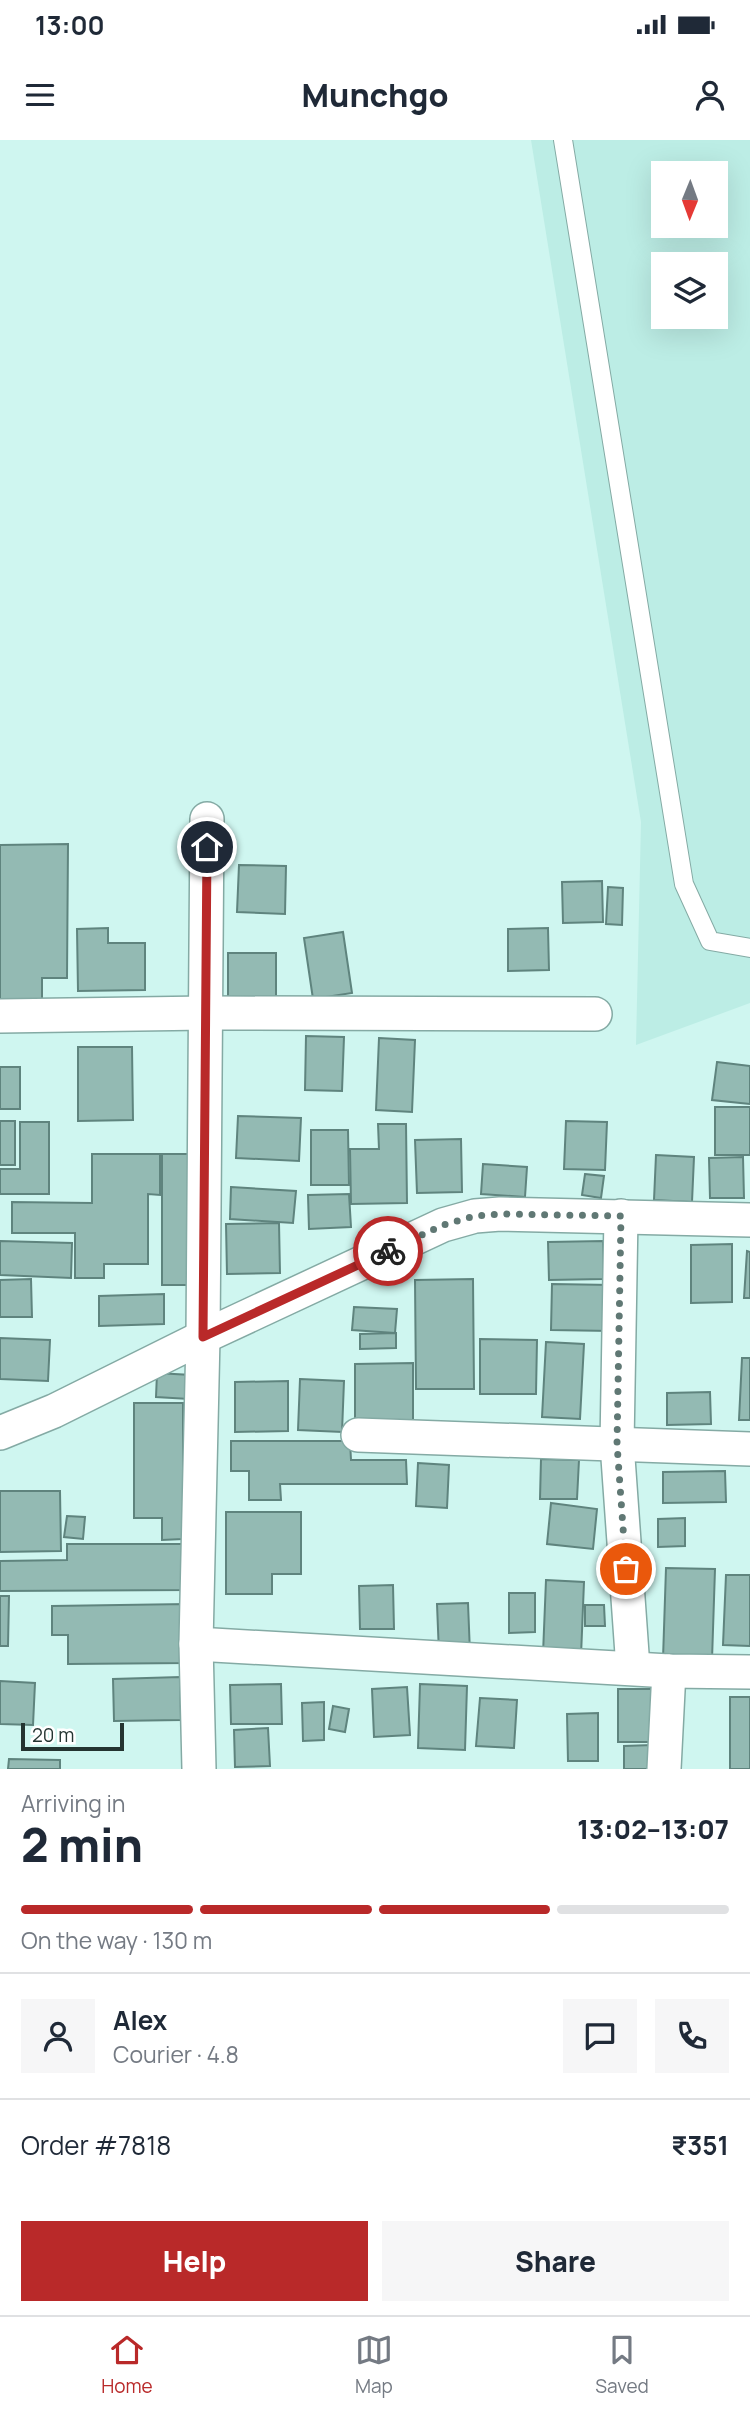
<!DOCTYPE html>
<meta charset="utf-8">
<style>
:root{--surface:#fff;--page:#f6f6f7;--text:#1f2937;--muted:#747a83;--line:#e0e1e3;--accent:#b92929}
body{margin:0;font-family:Manrope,sans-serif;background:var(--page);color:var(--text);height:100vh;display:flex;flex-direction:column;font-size:26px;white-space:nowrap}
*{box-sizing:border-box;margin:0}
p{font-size:23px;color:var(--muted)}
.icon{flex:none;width:38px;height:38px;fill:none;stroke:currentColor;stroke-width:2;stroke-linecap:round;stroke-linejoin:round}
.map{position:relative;height:1629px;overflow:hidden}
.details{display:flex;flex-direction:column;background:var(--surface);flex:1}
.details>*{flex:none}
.needle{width:46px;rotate:181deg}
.buttons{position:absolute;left:651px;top:21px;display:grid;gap:14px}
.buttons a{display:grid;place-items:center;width:77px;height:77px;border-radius:0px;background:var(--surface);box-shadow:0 7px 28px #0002;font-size:35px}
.scale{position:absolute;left:21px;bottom:18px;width:103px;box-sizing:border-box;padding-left:7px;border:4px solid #243431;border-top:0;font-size:19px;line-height:24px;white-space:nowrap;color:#243431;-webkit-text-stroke:5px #fff;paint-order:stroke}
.pin{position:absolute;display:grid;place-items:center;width:60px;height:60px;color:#fff;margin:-30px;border:4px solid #fff;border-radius:50%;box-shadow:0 2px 7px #0007}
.courier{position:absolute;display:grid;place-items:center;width:70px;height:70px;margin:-35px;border:5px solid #b92929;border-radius:50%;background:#fff;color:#222;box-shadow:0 2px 9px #0007}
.summary em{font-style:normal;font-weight:800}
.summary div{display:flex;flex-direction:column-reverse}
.summary{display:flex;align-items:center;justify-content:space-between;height:119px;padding:0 21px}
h1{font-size:46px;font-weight:800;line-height:52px}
.bar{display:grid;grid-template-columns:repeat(4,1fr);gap:10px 7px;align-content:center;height:84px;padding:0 21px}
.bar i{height:9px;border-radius:5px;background:var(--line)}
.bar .on{background:var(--accent)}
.bar p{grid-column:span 4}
.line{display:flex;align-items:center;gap:18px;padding:0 21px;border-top:2px solid var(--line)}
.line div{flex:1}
.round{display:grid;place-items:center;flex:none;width:74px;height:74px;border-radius:0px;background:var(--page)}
.action{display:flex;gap:14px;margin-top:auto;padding:14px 21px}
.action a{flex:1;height:80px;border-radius:0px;background:var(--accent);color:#fff;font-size:28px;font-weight:800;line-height:80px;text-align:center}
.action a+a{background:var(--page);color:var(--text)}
.status{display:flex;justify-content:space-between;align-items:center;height:49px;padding:0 35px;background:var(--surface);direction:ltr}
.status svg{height:19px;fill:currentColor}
header{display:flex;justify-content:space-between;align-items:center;height:91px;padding:0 21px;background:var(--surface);font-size:32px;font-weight:800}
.menu{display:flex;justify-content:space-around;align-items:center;height:98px;border-top:2px solid var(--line);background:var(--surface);font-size:19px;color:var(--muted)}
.menu a{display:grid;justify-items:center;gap:4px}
.menu .on{color:var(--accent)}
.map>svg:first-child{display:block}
</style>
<div class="status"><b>13:00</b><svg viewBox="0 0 49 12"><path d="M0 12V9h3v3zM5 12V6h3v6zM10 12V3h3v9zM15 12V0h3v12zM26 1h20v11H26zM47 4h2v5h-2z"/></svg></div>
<header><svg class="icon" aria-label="menu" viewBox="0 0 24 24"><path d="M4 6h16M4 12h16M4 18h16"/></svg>Munchgo<svg class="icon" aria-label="person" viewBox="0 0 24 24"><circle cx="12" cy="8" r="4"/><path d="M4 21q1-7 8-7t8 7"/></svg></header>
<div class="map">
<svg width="750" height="1629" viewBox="0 0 750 1629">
<rect width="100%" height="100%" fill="#cff6f0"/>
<!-- built -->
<path fill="#bcede5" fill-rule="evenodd" d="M531,0h219v863l-114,42 5,-223zM663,33h53v53h-53zM663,124h53v53h-53z"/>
<!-- building -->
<g fill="#93bab3" stroke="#5f847e" stroke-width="2">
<polygon points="68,704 67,838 42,838 42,868 0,868 0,705"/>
<polygon points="239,725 286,726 285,774 237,772"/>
<polygon points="602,741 603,782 563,783 562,742"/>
<polygon points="608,747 623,748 622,785 606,784"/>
<polygon points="108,788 108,803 145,803 145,850 78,851 77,789"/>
<polygon points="548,788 549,830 508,831 508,789"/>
<polygon points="343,792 352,853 313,859 304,798"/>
<polygon points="228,813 276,813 276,859 228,858"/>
<polygon points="306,896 344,897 342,951 305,950"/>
<polygon points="379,898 415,900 412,972 376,970"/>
<polygon points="78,907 132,907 133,980 78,981"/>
<polygon points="717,922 750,926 750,964 712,960"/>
<rect x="0" y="927" width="20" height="42"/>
<rect x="715" y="967" width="35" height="48"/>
<polygon points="238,976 301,978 299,1021 236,1018"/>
<rect x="0" y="981" width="15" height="44"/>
<polygon points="566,981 607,982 605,1030 564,1029"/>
<polygon points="20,982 49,982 49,1054 0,1054 0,1029 20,1029"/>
<polygon points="378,984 406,984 407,1063 351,1064 350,1009 379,1009"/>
<polygon points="311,990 348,990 349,1045 311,1045"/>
<polygon points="461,999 462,1052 417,1053 415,1000"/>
<polygon points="92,1014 160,1014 160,1055 148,1054 148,1124 104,1124 104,1138 75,1138 75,1093 12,1093 12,1062 92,1063"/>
<polygon points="162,1014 198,1014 199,1145 162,1145"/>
<polygon points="656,1015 694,1017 692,1062 654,1060"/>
<polygon points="743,1017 744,1058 710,1058 709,1018"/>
<polygon points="483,1024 527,1027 525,1057 481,1054"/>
<polygon points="585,1034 604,1036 601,1058 582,1055"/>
<polygon points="231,1047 296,1051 293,1083 230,1079"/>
<polygon points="349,1054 351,1087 309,1089 308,1055"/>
<polygon points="279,1083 280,1133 227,1134 226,1084"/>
<polygon points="0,1101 72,1103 71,1138 0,1135"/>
<polygon points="603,1101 604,1139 549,1140 548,1102"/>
<polygon points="732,1104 732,1162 691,1163 691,1105"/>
<polygon points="747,1111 750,1112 750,1158 744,1158"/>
<polygon points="31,1139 32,1177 0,1177 0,1140"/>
<polygon points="473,1139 474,1249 416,1249 415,1140"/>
<polygon points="552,1144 612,1145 611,1191 551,1190"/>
<polygon points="164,1154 164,1184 99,1186 99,1156"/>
<polygon points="354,1167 397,1169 395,1193 352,1190"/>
<polygon points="396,1193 396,1208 360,1209 360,1194"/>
<polygon points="0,1198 50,1200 48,1241 0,1239"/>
<polygon points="480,1199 537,1200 536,1254 480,1254"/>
<polygon points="546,1202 584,1204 580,1279 542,1277"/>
<polygon points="742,1218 750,1218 750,1280 739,1280"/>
<polygon points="413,1223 413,1282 355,1283 355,1224"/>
<polygon points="157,1233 191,1235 189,1259 156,1257"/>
<polygon points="300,1239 344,1241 342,1292 298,1290"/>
<polygon points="288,1241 288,1291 235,1292 235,1242"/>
<polygon points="710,1252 711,1284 667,1285 667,1253"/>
<polygon points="134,1263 183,1263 183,1399 162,1400 162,1378 134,1378"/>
<polygon points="231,1301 350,1301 351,1320 406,1320 407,1344 280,1344 281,1360 249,1360 249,1331 231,1331"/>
<polygon points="541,1319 579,1320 577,1359 540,1359"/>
<polygon points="418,1323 449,1325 447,1368 416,1366"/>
<polygon points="725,1331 726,1362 663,1363 663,1332"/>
<polygon points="0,1351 60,1351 61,1411 0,1412"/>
<polygon points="551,1363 597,1369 593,1409 547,1404"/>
<polygon points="226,1372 301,1372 301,1434 272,1434 272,1454 226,1454"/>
<polygon points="67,1376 85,1377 83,1399 64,1397"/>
<polygon points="685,1378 685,1406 658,1407 658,1379"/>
<polygon points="67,1404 190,1404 190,1450 0,1451 0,1421 67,1420"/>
<polygon points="666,1428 715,1429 712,1520 663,1519"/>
<polygon points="726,1435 750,1435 750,1506 723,1505"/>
<polygon points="546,1440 584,1442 581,1516 543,1514"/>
<polygon points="393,1445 394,1489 360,1489 359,1446"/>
<polygon points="509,1453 535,1453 535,1492 509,1493"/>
<polygon points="0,1456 9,1456 8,1506 0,1506"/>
<polygon points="468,1463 470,1513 439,1514 437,1464"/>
<polygon points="187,1464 188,1523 68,1524 68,1495 52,1495 52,1466"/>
<polygon points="585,1465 604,1465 605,1486 585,1486"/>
<polygon points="180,1537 181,1580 114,1581 113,1539"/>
<polygon points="0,1541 35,1543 33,1585 0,1584"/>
<polygon points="281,1544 282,1584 231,1584 230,1545"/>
<polygon points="420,1544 467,1546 465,1610 418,1608"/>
<polygon points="407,1547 410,1595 374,1597 372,1549"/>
<polygon points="618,1549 654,1549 653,1602 618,1602"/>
<rect x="730" y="1557" width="20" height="72"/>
<polygon points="480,1558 517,1560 514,1608 476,1606"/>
<polygon points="324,1562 324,1600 303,1601 302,1563"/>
<polygon points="333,1566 349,1569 345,1592 329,1589"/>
<polygon points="598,1573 598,1621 568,1621 567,1574"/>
<polygon points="268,1588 270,1626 235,1627 234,1590"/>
<polygon points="652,1605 653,1629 624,1629 624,1606"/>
<polygon points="9,1619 60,1620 60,1629 8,1629"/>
</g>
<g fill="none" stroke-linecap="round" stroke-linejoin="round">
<!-- service casing -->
<g stroke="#84aaa4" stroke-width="20">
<polyline id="service" points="563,0 684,744 710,801 750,808"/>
</g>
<!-- minor casing -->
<g stroke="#84aaa4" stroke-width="36">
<g id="minor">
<polyline points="0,876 207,873 595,874"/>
<polyline points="621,1076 617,1304 633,1528"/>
<polyline points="0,1293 54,1271 203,1197 443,1085 475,1076 500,1074 750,1080"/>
<polyline points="358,1295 750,1309"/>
<polyline points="196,1504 669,1531 750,1532"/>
<polyline points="199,1629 196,1504 203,1197 207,679"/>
<polyline points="664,1629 669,1531"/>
</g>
</g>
<!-- service -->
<use href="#service" stroke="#fff" stroke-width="18"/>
<!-- minor -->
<use href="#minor" stroke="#fff" stroke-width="33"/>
</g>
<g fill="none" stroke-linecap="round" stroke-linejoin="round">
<!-- done -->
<polyline stroke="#607874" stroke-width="7" stroke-dasharray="0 12.6" points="388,1111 443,1085 475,1076 500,1074 621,1076 617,1304 626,1429"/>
<!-- route -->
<polyline stroke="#b92929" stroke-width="9" points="207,707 203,1197 388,1111"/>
</g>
</svg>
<div class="buttons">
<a><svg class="needle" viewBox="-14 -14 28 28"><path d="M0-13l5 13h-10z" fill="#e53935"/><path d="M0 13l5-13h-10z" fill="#747a83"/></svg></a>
<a><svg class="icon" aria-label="layers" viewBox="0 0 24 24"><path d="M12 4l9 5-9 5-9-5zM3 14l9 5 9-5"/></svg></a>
</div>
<div class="scale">20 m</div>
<div class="pin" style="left:626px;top:1429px;background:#ea580c"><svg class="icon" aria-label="bag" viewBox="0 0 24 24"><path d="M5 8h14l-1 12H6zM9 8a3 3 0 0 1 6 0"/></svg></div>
<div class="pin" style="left:207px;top:707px;background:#1f2937"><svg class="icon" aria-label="home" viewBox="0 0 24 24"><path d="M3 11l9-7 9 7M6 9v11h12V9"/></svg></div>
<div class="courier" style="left:388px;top:1111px"><svg class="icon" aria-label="bike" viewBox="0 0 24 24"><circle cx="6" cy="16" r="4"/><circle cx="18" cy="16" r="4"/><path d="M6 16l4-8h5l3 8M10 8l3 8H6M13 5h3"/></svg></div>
</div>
<section class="details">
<div class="summary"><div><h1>2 min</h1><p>Arriving in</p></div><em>13:02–13:07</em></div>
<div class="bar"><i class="on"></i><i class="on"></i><i class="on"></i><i></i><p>On the way · 130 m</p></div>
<div class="line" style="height:126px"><a class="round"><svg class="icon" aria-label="person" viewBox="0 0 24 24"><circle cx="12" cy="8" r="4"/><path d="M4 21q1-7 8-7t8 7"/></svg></a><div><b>Alex</b><p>Courier · 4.8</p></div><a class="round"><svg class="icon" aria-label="chat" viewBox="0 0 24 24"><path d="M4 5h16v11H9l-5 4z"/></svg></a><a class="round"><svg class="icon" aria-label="phone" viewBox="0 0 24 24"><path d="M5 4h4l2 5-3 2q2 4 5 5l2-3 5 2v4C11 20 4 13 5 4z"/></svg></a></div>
<div class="line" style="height:91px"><div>Order #7818</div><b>₹351</b></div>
<div class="action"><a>Help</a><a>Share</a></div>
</section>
<nav class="menu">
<a class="on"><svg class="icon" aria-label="home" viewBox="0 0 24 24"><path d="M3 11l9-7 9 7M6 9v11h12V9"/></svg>Home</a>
<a><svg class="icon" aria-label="map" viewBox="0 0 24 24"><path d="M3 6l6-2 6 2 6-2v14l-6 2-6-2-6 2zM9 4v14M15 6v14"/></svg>Map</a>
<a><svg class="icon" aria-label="saved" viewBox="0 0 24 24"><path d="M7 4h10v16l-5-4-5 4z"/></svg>Saved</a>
</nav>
